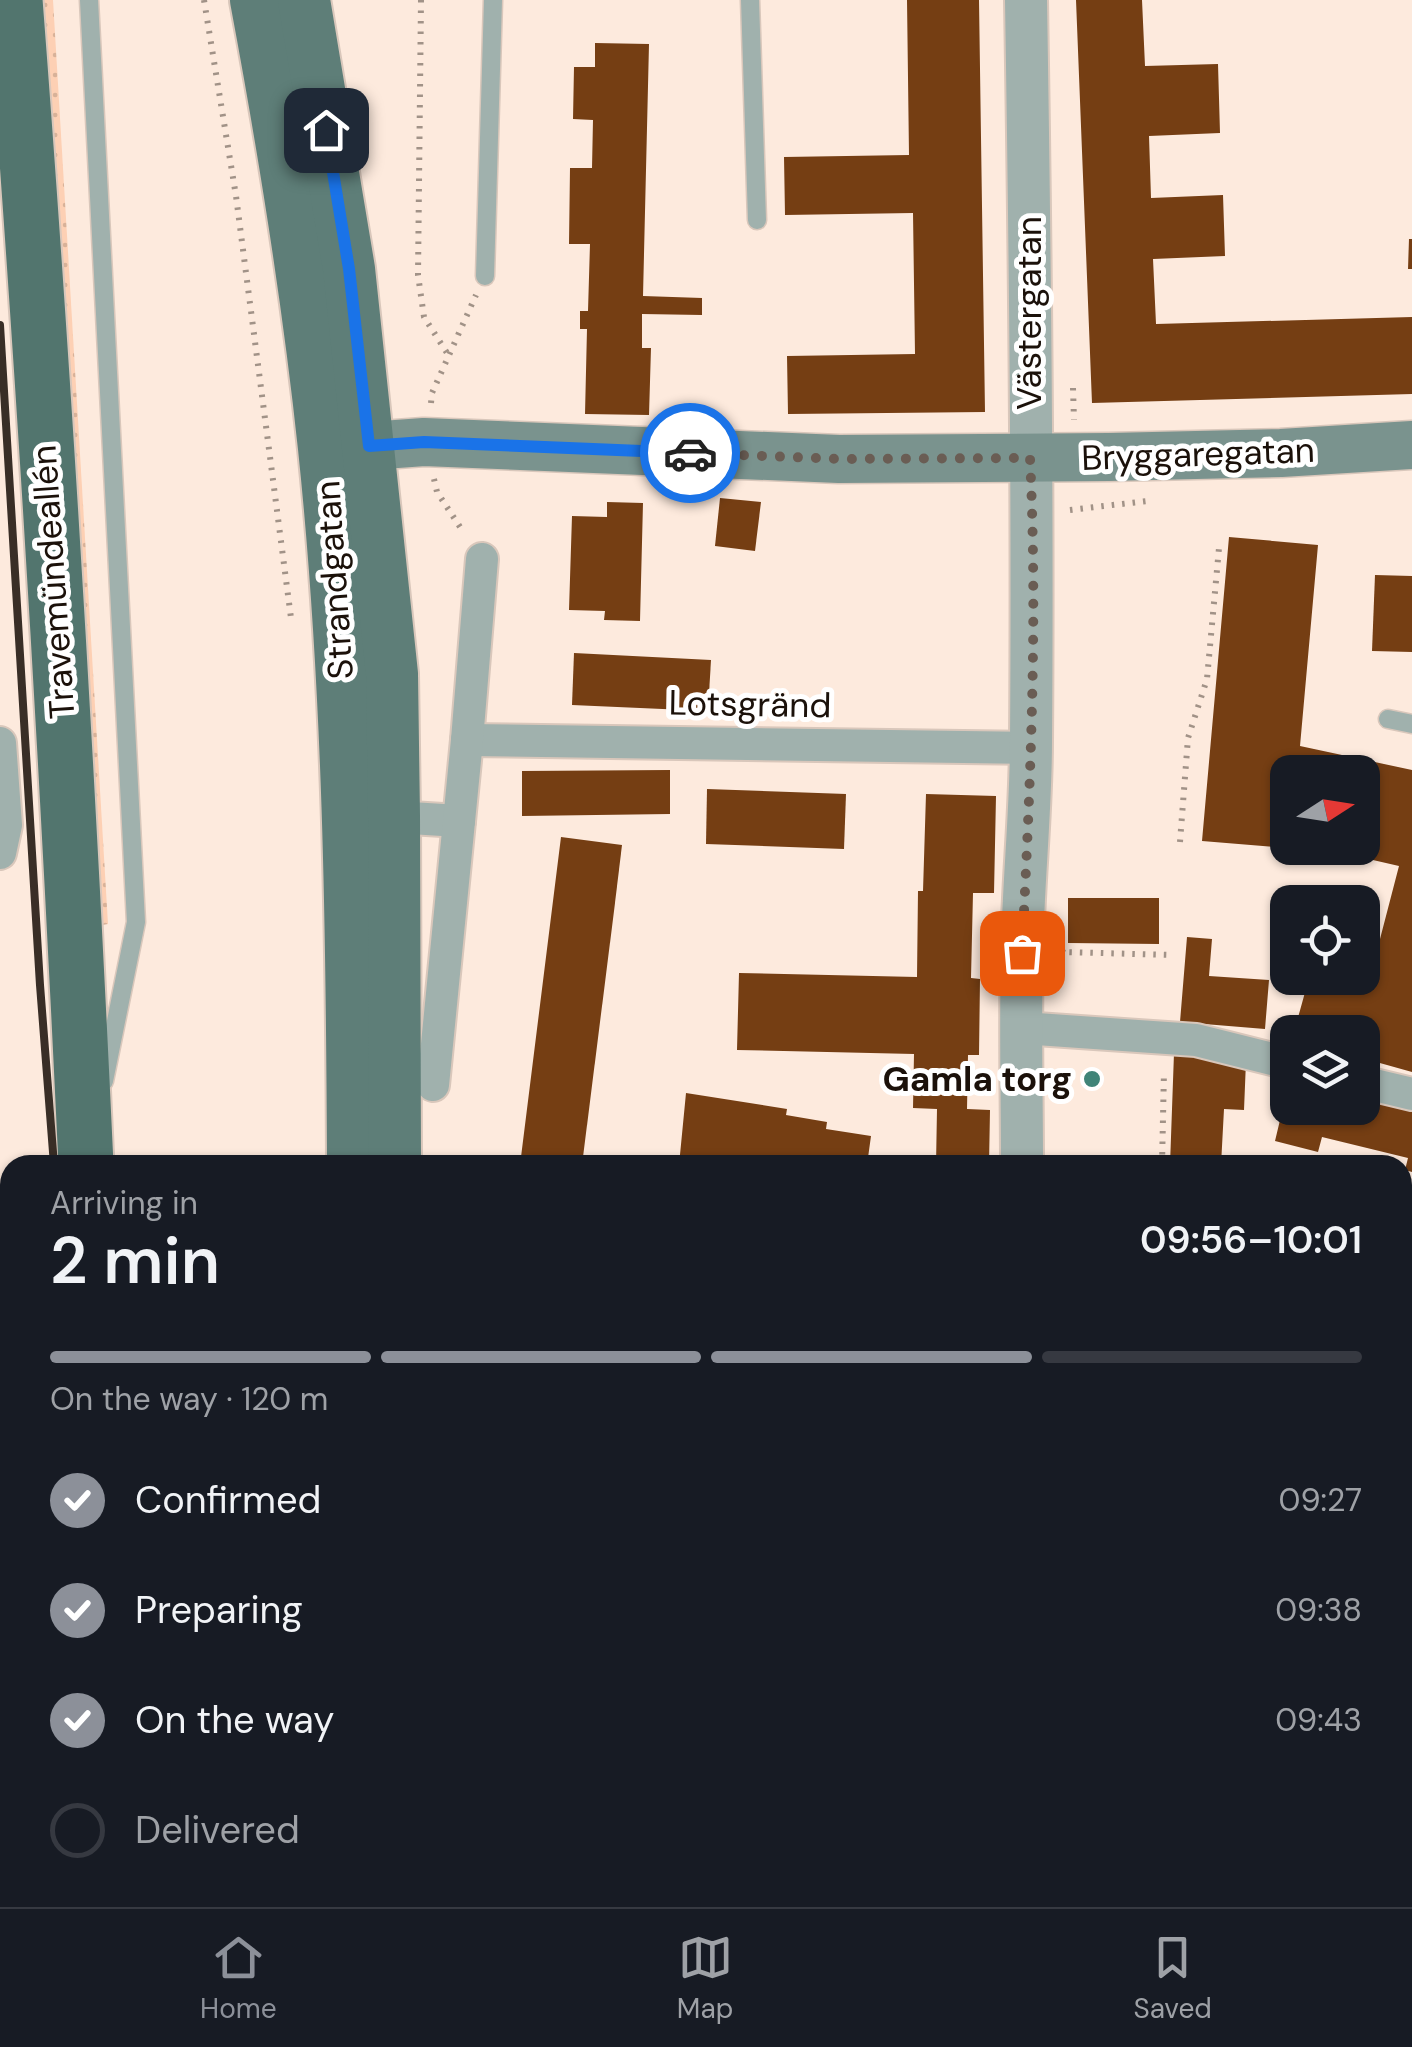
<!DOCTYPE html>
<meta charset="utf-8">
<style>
:root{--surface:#171b24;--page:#20242c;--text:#f1f3f6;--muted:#9ea1a6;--line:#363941;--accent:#8c9099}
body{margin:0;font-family:"DM Sans",sans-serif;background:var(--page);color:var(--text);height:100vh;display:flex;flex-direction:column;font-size:38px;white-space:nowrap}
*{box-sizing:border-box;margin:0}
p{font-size:32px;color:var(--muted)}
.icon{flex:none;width:55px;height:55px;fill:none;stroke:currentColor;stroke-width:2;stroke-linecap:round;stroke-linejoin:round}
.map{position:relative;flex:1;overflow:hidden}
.side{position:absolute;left:0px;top:1155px;width:1412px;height:752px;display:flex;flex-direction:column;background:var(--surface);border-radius:30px 30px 0 0;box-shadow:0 2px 8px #0004}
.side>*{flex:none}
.needle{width:65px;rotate:78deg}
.fabs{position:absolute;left:1270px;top:755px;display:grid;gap:20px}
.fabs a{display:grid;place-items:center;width:110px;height:110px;border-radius:20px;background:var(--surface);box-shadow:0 2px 8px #0004;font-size:50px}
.pin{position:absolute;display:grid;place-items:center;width:85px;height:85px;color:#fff;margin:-42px;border-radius:20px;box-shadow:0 5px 15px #0006}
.courier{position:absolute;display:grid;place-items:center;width:100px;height:100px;margin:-50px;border:8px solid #1a73e8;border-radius:50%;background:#fff;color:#222;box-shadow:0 2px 12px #0007}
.overview em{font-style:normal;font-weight:600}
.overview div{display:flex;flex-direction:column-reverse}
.overview{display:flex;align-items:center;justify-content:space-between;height:170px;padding:0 50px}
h1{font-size:65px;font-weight:600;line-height:75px}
.bar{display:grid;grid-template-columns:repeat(4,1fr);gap:15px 10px;align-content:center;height:120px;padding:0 50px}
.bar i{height:12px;border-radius:8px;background:var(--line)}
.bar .active{background:var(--accent)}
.bar p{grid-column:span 4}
ol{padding:0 50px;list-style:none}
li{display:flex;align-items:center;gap:30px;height:110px}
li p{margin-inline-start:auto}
li .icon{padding:10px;border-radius:50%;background:var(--accent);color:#fff;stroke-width:4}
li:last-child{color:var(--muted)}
li i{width:55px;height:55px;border:5px solid var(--line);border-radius:50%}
.menu{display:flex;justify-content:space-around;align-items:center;height:140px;border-top:2px solid var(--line);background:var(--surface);font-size:28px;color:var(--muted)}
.menu a{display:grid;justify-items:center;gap:5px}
.menu .active{color:var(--accent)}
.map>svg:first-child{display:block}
</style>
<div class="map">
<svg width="1412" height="1907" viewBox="0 0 1412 1907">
<defs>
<pattern id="grass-dots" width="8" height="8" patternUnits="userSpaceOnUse" patternTransform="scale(2.5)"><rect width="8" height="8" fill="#fdd0b4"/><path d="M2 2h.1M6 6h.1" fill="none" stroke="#d8b299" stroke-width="1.8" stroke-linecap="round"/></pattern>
</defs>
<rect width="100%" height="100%" fill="#fdeadd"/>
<!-- grass -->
<polygon fill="url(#grass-dots)" points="40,0 53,0 108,924 97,926"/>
<!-- building -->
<g fill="#753e13">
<polygon points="907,0 979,0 985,412 788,414 787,356 915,354 913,213 785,215 784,157 909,155"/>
<polygon points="1076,0 1142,0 1145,66 1218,64 1220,133 1149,136 1151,198 1223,195 1225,256 1153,259 1156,324 1412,317 1412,394 1092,403"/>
<polygon points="595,43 649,44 643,296 702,298 702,315 642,314 642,348 651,348 649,415 585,414 587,329 580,329 580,311 588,311 590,244 569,244 570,168 592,168 593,120 573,119 574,67 595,67"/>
<polygon points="1409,239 1412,239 1412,269 1408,269"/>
<polygon points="720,498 761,502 755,551 715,546"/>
<polygon points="607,502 643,503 640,621 604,620 605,611 569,610 572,516 607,517"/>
<polygon points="1229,537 1318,545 1300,746 1412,770 1412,1072 1362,1058 1362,1032 1294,1032 1309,978 1362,978 1362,934 1380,939 1399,866 1325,849 1362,848 1362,772 1288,772 1288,848 1202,841"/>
<polygon points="1375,575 1412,576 1412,652 1372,651"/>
<polygon points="574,653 711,660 708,711 572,705"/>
<polygon points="670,770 670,814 522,816 522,771"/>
<polygon points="707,789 846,794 844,849 706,844"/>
<polygon points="926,794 996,796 994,893 973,893 971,978 980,979 979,1055 968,1055 967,1109 990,1110 989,1165 936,1165 937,1109 913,1108 914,1054 737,1050 739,973 917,977 918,891 923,891"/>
<polygon points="561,837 622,845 614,911 582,1165 520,1165"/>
<polygon points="1068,898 1159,898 1159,944 1068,943"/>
<polygon points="1187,937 1212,939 1209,976 1269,980 1265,1029 1180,1022"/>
<polygon points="1174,1053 1246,1061 1244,1110 1224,1109 1221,1165 1170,1165"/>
<polygon points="686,1093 787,1109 786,1115 827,1122 826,1129 871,1136 867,1165 679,1165"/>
<polygon points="1286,1095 1288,1108 1362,1108 1362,1100 1412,1111 1412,1172 1405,1170 1408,1158 1322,1137 1318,1152 1275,1141"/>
<polygon points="1402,1211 1412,1214 1410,1227 1412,1227 1412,1278 1402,1276"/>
<polygon points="1402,1542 1412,1544 1412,1624 1402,1623"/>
<polygon points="1402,1783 1412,1784 1412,1841 1402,1840"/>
<polygon points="0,1841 9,1841 6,1884 0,1884"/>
<polygon points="444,1898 515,1898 515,1907 445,1907"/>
<rect x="988" y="1898" width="60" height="9"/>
<rect x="1131" y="1898" width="56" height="9"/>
</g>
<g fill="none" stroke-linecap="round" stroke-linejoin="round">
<!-- service casing -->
<g stroke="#d9c7bb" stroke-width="21">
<g id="service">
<polyline points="89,0 136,922 104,1081"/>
<polyline points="750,0 757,220"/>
<polyline points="485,276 493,0"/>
<polyline points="1388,719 1412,724"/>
<polyline points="0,1439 10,1430"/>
<polyline points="0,1478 10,1466"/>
<polyline points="0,1531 10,1483"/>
<polyline points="0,1722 10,1608"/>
<polyline points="82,1907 82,1898"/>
</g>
</g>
<!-- minor casing -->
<g stroke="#d9c7bb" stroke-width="36">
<g id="minor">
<polyline points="467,740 1031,748"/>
<polyline points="0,743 6,825 0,853"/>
<polyline points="378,816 459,821"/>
<polyline points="1022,1028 1196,1040 1288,1063"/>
<polyline points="1362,1082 1412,1094"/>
<polyline points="433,1085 467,740 482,559"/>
<polyline points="1402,1292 1412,1294"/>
<polyline points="1402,1696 1412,1697"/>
<polyline points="55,1907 56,1898"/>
</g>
</g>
<!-- tertiary casing -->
<g stroke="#d9c7bb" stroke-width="46">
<g id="tertiary">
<path d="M1022,1165c0,-71 -2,-141 0,-212 1,-70 9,-141 9,-212 2,-247 -1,-494 -5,-741"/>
<polyline points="1102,1898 1103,1907"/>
</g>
</g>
<!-- secondary casing -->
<g stroke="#d9c7bb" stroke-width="51">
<polyline id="secondary" points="328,449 424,442 839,459 1109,457 1281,453 1412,445"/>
</g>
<!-- primary casing -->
<g stroke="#d9c7bb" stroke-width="56">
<g id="primary">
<path d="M256,0c28,149 52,298 68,448 25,238 28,478 29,717"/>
<polyline points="304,0 349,269 392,674 394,816 395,1165"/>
<polyline points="372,1898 373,1907"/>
<polyline points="419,1898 419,1907"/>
</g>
</g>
<!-- trunk casing -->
<g stroke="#d9c7bb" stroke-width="59">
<path id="trunk" d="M15,0c30,388 53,777 71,1165"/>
</g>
<!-- path -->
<g stroke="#a19287" stroke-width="6" stroke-dasharray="2.5 8" stroke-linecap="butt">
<polyline points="204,0 236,196 291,618"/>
<polyline points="421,0 418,275 424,317 449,356"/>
<polyline points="1073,388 1074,420"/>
<polyline points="431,403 432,393 476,295"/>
<polyline points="434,479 437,492 464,533"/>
<polyline points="1070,510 1147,501"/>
<polyline points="1180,842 1188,738 1207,679 1219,548"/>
<polyline points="1063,949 1062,952 1174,955"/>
<polyline points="1162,1165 1164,1071"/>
<polyline points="1402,1485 1412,1487"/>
</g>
<!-- service -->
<use href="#service" stroke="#a0b1ad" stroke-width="18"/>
<!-- minor -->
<use href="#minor" stroke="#a0b1ad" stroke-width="32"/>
<!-- tertiary -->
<use href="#tertiary" stroke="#a0b1ad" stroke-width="42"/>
<!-- secondary -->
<use href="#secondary" stroke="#7a938e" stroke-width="48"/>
<!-- primary -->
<use href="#primary" stroke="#5e7e78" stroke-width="52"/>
<!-- trunk -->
<use href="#trunk" stroke="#52756e" stroke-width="55"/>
<!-- rail -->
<g stroke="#392e26" stroke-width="8">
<polyline points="0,325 40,985 54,1165"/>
<polyline points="31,1907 31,1898"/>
</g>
</g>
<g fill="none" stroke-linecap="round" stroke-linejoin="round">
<!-- done -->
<path stroke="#6a5d54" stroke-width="10" stroke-dasharray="0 18" d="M690,453l149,6 191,-1c8,165 0,330 -8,495"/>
<!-- route -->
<polyline stroke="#1a73e8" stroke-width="12" points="326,130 349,269 369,446 424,442 690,453"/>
</g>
<!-- markers -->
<circle fill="#408478" stroke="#fff" stroke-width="4" cx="1092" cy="1079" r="10"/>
<g text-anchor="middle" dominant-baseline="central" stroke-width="10" stroke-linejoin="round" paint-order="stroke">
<!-- street labels -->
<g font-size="35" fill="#1b110a" stroke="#fff">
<text transform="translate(1029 313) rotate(-90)">Västergatan</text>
<text transform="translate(1198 454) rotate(-2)">Bryggaregatan</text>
<text transform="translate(334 580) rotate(-94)">Strandgatan</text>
<text transform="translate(53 582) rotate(-94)">Travemündeallén</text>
<text transform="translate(750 704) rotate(1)">Lotsgränd</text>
</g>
<!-- poi labels -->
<g font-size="35" font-weight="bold" fill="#1b110a" stroke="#fff" text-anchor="end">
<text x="1072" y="1079">Gamla torg</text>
</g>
</g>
</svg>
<div class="fabs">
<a><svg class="needle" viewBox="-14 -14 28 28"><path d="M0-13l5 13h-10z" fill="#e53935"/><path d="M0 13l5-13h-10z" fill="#9ea1a6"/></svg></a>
<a><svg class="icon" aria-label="locate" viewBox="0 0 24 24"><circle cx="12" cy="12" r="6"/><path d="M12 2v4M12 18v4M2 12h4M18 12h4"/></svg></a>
<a><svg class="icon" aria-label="layers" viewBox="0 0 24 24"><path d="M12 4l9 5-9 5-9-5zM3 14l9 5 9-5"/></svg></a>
</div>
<div class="pin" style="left:1022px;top:953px;background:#ea580c"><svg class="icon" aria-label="bag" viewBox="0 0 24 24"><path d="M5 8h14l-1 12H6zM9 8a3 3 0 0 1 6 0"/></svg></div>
<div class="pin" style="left:326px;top:130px;background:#1f2937"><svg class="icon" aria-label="home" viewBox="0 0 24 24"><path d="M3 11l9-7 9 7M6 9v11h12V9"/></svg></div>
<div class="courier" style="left:690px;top:453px"><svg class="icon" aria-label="car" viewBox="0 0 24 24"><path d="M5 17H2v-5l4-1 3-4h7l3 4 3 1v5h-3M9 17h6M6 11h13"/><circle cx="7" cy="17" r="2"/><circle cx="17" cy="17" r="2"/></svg></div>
<section class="side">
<div class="overview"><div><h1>2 min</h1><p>Arriving in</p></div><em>09:56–10:01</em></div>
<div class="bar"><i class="active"></i><i class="active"></i><i class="active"></i><i></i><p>On the way · 120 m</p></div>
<ol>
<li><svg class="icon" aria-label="check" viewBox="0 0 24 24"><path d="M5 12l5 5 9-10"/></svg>Confirmed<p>09:27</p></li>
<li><svg class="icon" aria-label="check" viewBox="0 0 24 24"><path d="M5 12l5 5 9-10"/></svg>Preparing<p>09:38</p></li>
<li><svg class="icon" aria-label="check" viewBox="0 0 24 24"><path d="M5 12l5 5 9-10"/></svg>On the way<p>09:43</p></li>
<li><i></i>Delivered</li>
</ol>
</section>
</div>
<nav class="menu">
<a class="active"><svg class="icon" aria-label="home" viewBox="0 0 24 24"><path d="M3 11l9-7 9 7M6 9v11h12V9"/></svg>Home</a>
<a><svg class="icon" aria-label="map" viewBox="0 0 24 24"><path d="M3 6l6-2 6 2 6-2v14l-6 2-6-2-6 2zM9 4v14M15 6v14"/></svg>Map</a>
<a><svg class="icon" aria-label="saved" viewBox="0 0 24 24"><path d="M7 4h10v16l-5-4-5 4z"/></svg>Saved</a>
</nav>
